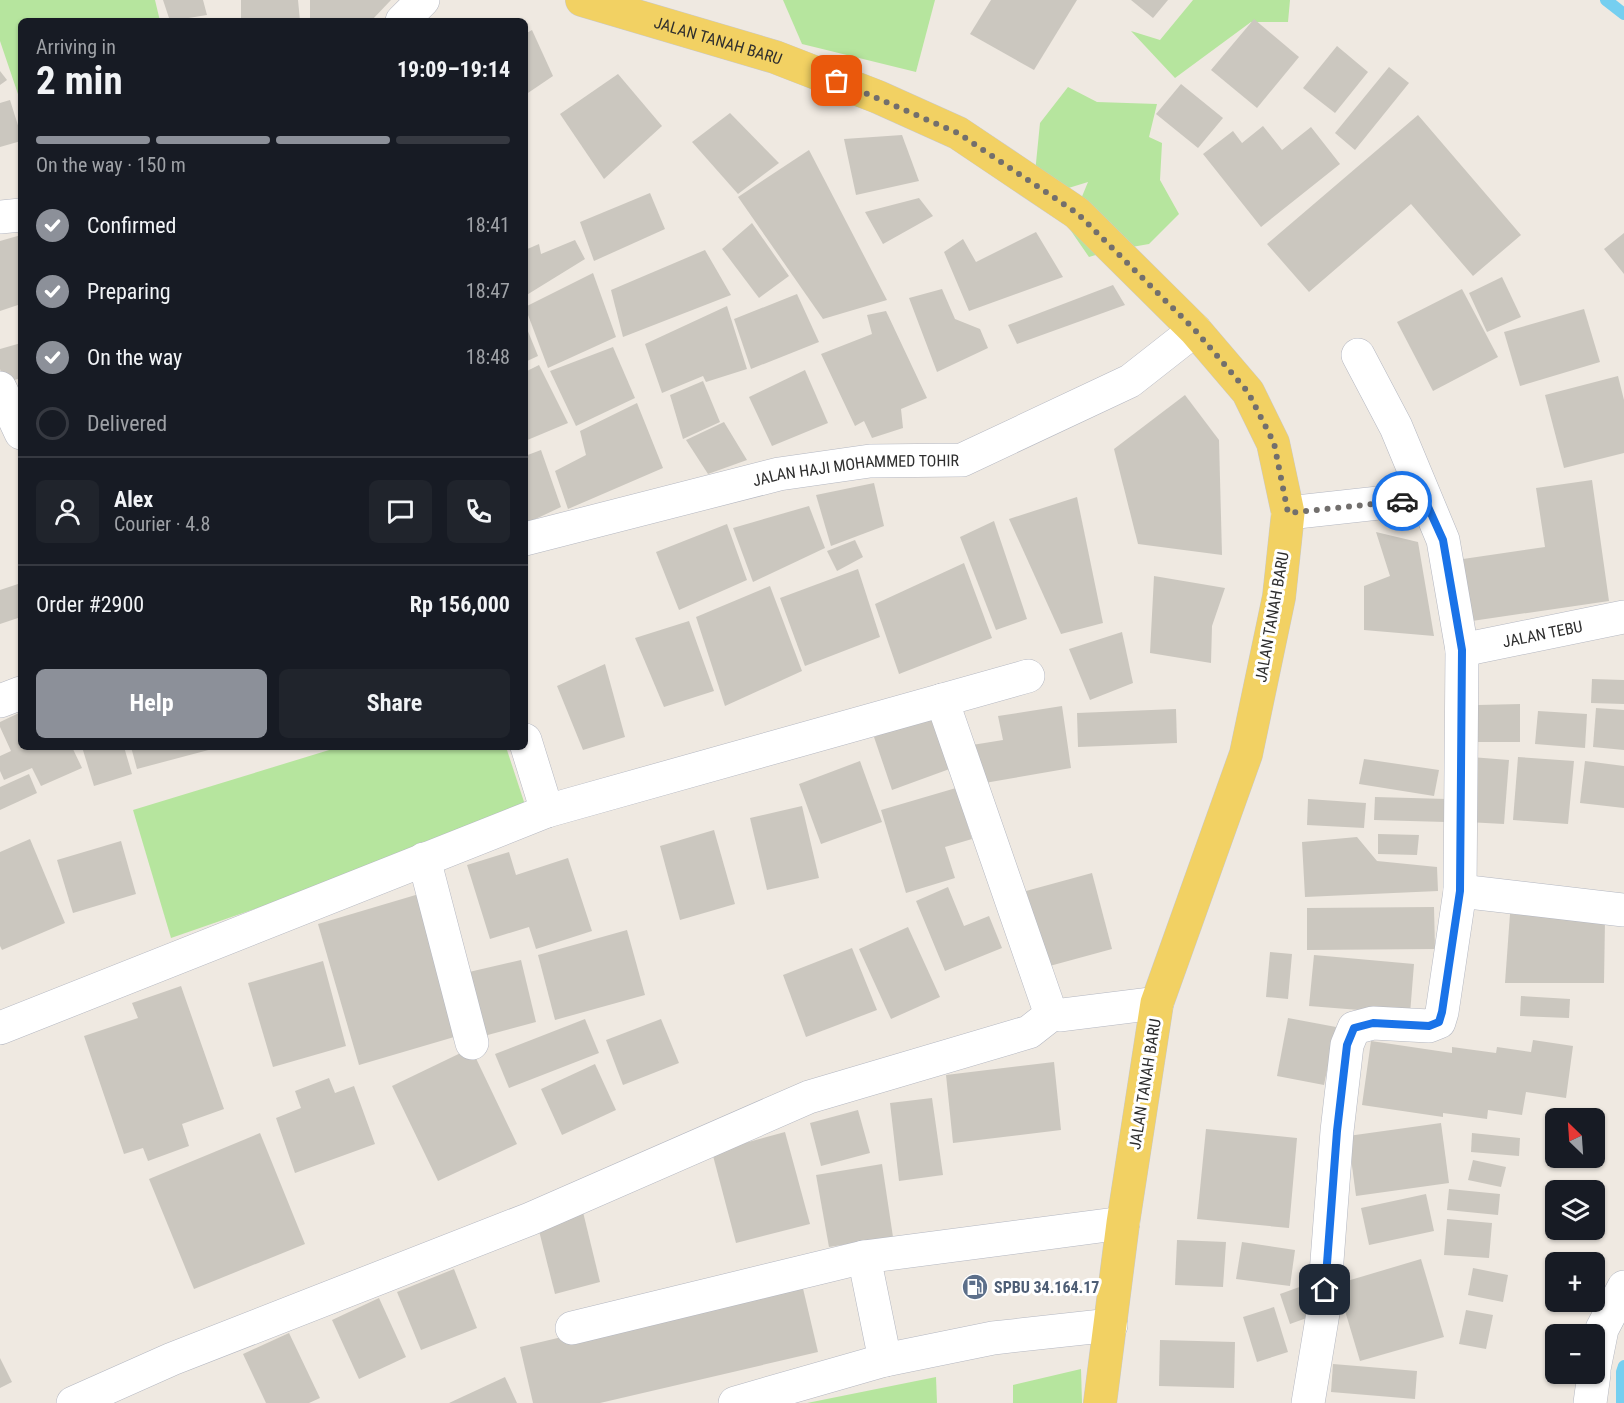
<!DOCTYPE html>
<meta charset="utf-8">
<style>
:root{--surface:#171b24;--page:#20242c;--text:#f1f3f6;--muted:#9ea1a6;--line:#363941;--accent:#8c9099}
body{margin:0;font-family:"Roboto Condensed",sans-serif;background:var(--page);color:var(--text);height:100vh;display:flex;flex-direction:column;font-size:22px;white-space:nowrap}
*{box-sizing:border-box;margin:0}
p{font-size:20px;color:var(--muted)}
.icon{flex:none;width:33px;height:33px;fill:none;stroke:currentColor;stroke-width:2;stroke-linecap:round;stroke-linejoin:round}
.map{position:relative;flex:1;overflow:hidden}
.panel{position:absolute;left:18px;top:18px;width:510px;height:732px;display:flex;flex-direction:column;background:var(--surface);border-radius:9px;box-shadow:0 2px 4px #0004}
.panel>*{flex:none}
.needle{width:39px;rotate:335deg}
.fabs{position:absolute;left:1545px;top:1108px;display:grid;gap:12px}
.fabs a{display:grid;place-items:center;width:60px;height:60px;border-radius:9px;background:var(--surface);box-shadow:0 2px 4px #0004;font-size:30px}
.pin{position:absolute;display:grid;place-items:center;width:51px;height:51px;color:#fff;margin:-26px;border-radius:12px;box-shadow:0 3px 9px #0006}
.courier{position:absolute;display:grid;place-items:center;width:60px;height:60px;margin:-30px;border:4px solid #1a73e8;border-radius:50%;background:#fff;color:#222;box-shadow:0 2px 8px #0007}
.overview em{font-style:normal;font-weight:700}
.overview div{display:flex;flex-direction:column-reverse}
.overview{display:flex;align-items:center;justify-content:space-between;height:102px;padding:0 18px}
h1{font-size:39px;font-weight:700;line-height:45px}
.bar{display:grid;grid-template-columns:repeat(4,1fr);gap:9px 6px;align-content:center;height:72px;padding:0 18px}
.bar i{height:8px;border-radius:4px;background:var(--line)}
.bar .on{background:var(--accent)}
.bar p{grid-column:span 4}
.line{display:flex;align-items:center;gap:15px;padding:0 18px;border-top:2px solid var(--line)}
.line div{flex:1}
.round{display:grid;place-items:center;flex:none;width:63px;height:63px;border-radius:9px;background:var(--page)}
ol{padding:0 18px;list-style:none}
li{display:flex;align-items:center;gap:18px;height:66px}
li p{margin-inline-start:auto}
li .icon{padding:6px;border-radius:50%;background:var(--accent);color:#fff;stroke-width:4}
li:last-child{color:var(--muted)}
li i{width:33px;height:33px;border:3px solid var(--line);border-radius:50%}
.action{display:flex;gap:12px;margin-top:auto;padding:12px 18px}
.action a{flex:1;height:69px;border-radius:9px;background:var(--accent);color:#fff;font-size:24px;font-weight:700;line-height:69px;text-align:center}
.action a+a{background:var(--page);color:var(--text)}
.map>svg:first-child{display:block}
</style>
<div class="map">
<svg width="1624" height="1403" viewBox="0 0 1624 1403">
<rect width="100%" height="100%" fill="#efe9e1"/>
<!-- green -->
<g fill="#b6e59e">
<polygon points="0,0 155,0 160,21 21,21 21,103 0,41"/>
<polygon points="783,0 935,0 916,72 802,44"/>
<polygon points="1193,0 1290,0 1288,22 1251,22 1175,78 1131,31 1160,40"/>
<polygon points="1068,87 1097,102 1157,104 1149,137 1162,143 1160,180 1179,214 1149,244 1109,251 1089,257 1069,228 1088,182 1049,194 1034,183 1040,123"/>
<polygon points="339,747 506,747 528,814 171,938 133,810"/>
<polygon points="1081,1369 1082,1403 1013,1403 1013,1385"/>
<polygon points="936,1377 937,1403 807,1403"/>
</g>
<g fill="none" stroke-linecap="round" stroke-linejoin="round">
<!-- stream -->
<g stroke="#75cff0" stroke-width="12">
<polyline points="1606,0 1624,14"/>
<polyline points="1622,1403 1622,1372 1624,1366"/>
</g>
</g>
<!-- building -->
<g fill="#cbc7bf">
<polygon points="163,0 203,0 207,15 170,21"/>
<polygon points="241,0 298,0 300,21 241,21"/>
<polygon points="310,0 391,0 371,21 310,21"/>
<polygon points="991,0 1077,0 1034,70 970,34"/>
<polygon points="1131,0 1168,0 1153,18"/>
<polygon points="1254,19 1299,57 1257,108 1211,70"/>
<polygon points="532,30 553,76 525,95 525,34"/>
<polygon points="1337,46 1368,72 1335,113 1303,88"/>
<polygon points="1389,67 1409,83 1355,150 1335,133"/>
<polygon points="0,71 7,80 0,85"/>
<polygon points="618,74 662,126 604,179 560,114"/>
<polygon points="1181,84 1223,118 1198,148 1156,114"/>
<polygon points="10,100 21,135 21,141 0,147 0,103"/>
<polygon points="730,113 779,163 738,194 692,142"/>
<polygon points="1418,115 1521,235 1473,276 1411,204 1309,292 1267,244"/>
<polygon points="1263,126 1282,150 1311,127 1340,164 1261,227 1203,154 1233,131 1242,143"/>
<polygon points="902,135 919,181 856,195 844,139"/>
<polygon points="809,150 887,300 823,319 738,197"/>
<polygon points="650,193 665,229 594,261 580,222"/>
<polygon points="919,198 933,216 883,244 865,212"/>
<polygon points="752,223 789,276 759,298 722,249"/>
<polygon points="1036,232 1063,277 969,311 944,252 963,239 976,262"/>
<polygon points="1624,233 1624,274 1604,249"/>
<polygon points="21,235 21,304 0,311 0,241"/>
<polygon points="575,240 585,259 525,296 525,250 539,244 541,254"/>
<polygon points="705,250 731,295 623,337 611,290"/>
<polygon points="593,273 616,337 548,368 525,307"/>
<polygon points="1502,277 1521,317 1487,332 1469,293"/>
<polygon points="1113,285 1125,305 1017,344 1008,325"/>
<polygon points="942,289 955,319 980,329 988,348 937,372 909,298"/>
<polygon points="1462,289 1498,357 1433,391 1397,322"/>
<polygon points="797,294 819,342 751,369 734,319"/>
<polygon points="727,306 747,369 706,382 703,376 662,393 645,344"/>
<polygon points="1584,309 1600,362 1520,386 1504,332"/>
<polygon points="886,311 927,398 901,409 903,428 872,438 864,421 855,426 821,354 872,334 867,315"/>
<polygon points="525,324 538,356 525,362"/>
<polygon points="21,343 21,378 4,383 0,369 0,349"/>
<polygon points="613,347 635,398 576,426 550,371"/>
<polygon points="539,365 568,423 525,441 525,372"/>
<polygon points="805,370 828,423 772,446 749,397"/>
<polygon points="1618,376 1624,400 1624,453 1564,468 1545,395"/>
<polygon points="703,381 720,422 683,439 670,395"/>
<polygon points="1185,395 1219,440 1222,555 1138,544 1114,449"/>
<polygon points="637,403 663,468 568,509 555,471 586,455 580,431"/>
<polygon points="724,422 747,460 708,474 686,440"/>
<polygon points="541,450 561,507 525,524 525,456"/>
<polygon points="1592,480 1609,601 1472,621 1463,559 1545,547 1536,488"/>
<polygon points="874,483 884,526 831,546 816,495"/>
<polygon points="1077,497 1103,623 1061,634 1009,519"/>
<polygon points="809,506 825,548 753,582 733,528"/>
<polygon points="994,521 1027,619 996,630 960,537"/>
<polygon points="727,524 747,580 679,610 656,552"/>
<polygon points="1376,532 1418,542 1434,636 1364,630 1364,586 1390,576"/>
<polygon points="855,540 863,557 837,571 827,551"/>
<polygon points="964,563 992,638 899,674 875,604"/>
<polygon points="858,569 880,637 805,666 780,598"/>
<polygon points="1154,576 1225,588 1212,626 1211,663 1150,653"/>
<polygon points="21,583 21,617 0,624 0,590"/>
<polygon points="770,586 802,671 725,706 696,617"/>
<polygon points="689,621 714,691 664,707 635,638"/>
<polygon points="1122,632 1133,683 1090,700 1069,649"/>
<polygon points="605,664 625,737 583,750 557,686"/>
<polygon points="1592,679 1624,680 1624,704 1591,703"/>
<polygon points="1520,704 1520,742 1478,742 1478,705"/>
<polygon points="1062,706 1071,768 973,785 966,746 1003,740 998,716"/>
<polygon points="1596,708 1624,710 1624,750 1593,747"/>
<polygon points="1176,709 1177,743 1078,747 1077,713"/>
<polygon points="1538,711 1587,714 1585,748 1535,744"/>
<polygon points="21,712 21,747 72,747 82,768 41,786 32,768 4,780 0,771 0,756 11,751 0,727 0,722"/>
<polygon points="937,714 955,767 892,790 874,737"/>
<polygon points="82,747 124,747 132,774 94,786"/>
<polygon points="131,747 215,747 216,748 137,769"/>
<polygon points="1471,757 1509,760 1504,824 1467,822"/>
<polygon points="1518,757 1574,761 1568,824 1513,820"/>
<polygon points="1364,759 1439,770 1434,796 1359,784"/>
<polygon points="860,761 882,822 821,844 799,784"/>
<polygon points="1585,761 1624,766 1624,808 1580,803"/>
<polygon points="29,774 37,793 0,810 0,787"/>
<polygon points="956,788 972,839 945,847 955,878 906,893 881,810"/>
<polygon points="1375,797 1447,799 1446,822 1374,820"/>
<polygon points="1308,799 1366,803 1364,828 1307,825"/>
<polygon points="802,806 819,878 767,890 750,818"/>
<polygon points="714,830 735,904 680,920 660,846"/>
<polygon points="1378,834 1419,835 1417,855 1378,854"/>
<polygon points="1357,837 1377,861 1437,867 1438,891 1305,897 1302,842"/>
<polygon points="30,839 65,923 2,950 0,946 0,852"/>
<polygon points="121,841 136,894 73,913 57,860"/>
<polygon points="509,852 516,875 568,858 592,931 536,949 529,927 490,939 467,865"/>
<polygon points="1092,873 1112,949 1046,967 1026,891"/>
<polygon points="948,887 964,926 989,916 1002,948 945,971 916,901"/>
<polygon points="419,894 461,1035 359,1065 318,924"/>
<polygon points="1434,907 1435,949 1307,950 1307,908"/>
<polygon points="1510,914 1605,919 1604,983 1505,983"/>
<polygon points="908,927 940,997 891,1019 859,949"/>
<polygon points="627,930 645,995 555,1020 538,955"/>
<polygon points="852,948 877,1010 806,1037 783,975"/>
<polygon points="1270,952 1292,954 1288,999 1266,997"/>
<polygon points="1314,955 1414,964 1410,1014 1309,1006"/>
<polygon points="521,960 536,1022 484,1036 469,972"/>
<polygon points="323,961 346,1046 273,1067 248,983"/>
<polygon points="181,986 224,1109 182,1124 189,1146 148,1161 143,1148 124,1154 84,1036 138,1018 132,1003"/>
<polygon points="1521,996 1570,999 1569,1018 1520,1016"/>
<polygon points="1288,1018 1336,1027 1324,1085 1277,1076"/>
<polygon points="585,1019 599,1053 509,1088 495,1054"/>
<polygon points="661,1019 679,1063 623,1085 606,1040"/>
<polygon points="1533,1040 1573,1046 1566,1098 1526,1092 1522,1115 1488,1110 1487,1119 1443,1113 1443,1117 1362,1105 1371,1041 1452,1053 1452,1047 1496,1053 1497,1047 1531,1052"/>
<polygon points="471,1048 517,1144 438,1181 392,1086"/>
<polygon points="1054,1062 1061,1130 953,1143 946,1075"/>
<polygon points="595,1064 616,1110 562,1135 541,1089"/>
<polygon points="329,1078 335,1093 354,1086 375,1144 295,1173 276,1118 301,1108 295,1091"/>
<polygon points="932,1098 943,1175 899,1181 890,1103"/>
<polygon points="858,1110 870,1153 821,1166 810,1123"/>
<polygon points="1441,1123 1449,1183 1356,1196 1348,1136"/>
<polygon points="1206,1129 1297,1138 1289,1228 1197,1219"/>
<polygon points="785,1132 810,1224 736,1243 712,1152"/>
<polygon points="260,1133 305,1244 194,1289 149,1179"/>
<polygon points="1472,1133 1520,1138 1519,1156 1471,1152"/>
<polygon points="1473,1160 1506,1167 1501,1187 1468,1180"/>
<polygon points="882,1164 893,1237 829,1247 816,1175"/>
<polygon points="1449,1189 1500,1194 1498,1215 1447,1210"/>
<polygon points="1426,1194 1434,1231 1369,1245 1361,1208"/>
<polygon points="583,1212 600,1282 555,1294 537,1223"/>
<polygon points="1447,1219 1492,1223 1489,1258 1444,1255"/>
<polygon points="1177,1240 1226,1242 1223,1287 1175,1285"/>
<polygon points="1242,1242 1295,1250 1290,1286 1236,1279"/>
<polygon points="1421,1259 1444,1337 1360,1361 1337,1284"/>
<polygon points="1473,1268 1508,1275 1503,1302 1468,1295"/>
<polygon points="454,1269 477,1328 421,1350 397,1292"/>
<polygon points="801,1280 818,1352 600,1403 533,1403 520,1347"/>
<polygon points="1305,1285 1315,1315 1290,1324 1280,1294"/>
<polygon points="379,1298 406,1357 359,1379 332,1320"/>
<polygon points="1274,1307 1288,1352 1257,1362 1243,1317"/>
<polygon points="1466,1310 1493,1315 1486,1349 1459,1344"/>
<polygon points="289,1333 320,1398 309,1403 266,1403 243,1354"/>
<polygon points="1160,1340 1235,1342 1234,1388 1159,1386"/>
<polygon points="0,1358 12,1382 0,1388"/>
<polygon points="1333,1364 1417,1371 1415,1399 1331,1392"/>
<polygon points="505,1377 517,1403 449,1403"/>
</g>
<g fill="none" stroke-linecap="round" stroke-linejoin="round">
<!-- minor casing -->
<g stroke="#b4b7c1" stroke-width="34">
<g id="minor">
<polyline points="402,21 423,0"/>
<polyline points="0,217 21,215"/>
<polyline points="0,388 21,433"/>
<polyline points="1288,513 1424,498"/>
<path id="s1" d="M525,539l254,-65 91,-13 92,-1 168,-79 65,-51"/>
<path id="s2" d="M1462,650l162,-33"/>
<polyline points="942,700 1048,1006 1052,1014"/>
<polyline points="0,701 21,693"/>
<polyline points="525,740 547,811"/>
<polyline points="424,859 472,1043"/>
<polyline points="1460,891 1624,910"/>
<polyline points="0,1028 547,811 1028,676"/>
<polyline points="864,1257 885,1360"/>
<polyline points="572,1328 864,1257 1123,1223"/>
<polyline points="1594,1369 1602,1329 1624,1287"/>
<polyline points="73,1403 172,1359 530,1219 809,1097 1029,1032 1052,1014 1061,1015 1157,1003"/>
<polyline points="735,1403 885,1360 993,1338 1111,1325"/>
<polyline points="1308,1403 1323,1313 1337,1131 1347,1045 1354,1028 1373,1023 1429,1026 1439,1022 1442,1012 1460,891 1462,650 1443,540 1396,427 1358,355"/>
<polyline points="1590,1403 1594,1374"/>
</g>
</g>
<!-- major casing -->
<g stroke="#c9c9c9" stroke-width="34">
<g id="major">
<path id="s3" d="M582,0l193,57 103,40 80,36 119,80 118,117 53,62 25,51 15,70 -9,84 -33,157 -89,249 -34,220 -23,180"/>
</g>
</g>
<!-- minor -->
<use href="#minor" stroke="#fff" stroke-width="33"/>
<!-- major -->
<use href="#major" stroke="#f2d163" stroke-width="33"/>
</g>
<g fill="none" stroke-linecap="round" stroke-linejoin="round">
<!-- done -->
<polyline stroke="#726f6d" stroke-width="6" stroke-dasharray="0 10.8" points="837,81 958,133 1077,213 1195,330 1248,392 1274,443 1288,513 1402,501"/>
<!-- route -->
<polyline stroke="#1a73e8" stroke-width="8" points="1325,1290 1337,1131 1347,1045 1354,1028 1373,1023 1429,1026 1439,1022 1442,1012 1460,891 1462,650 1443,540 1424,498 1402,501"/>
</g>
<!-- icons -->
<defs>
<g id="fuel-disc" transform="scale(1.35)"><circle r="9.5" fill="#5c6f8a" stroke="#fff"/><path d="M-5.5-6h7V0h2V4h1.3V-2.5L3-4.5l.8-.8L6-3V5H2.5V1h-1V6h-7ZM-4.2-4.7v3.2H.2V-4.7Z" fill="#fff"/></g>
</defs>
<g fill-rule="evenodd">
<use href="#fuel-disc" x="975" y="1287"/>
</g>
<g text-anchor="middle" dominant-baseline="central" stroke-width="6" stroke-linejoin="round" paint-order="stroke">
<!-- street labels -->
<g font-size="16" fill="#2e2e2e" stroke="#fff">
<text stroke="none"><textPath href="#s3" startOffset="142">JALAN TANAH BARU</textPath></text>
<text stroke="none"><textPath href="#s1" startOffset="339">JALAN HAJI MOHAMMED TOHIR</textPath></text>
<text transform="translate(1272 617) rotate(-80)">JALAN TANAH BARU</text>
<text stroke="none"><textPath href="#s2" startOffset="82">JALAN TEBU</textPath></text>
<text transform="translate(1145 1084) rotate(-81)">JALAN TANAH BARU</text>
</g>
<!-- service labels -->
<g font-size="16" font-weight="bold" fill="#4e5e75" stroke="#fff" text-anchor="start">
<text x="994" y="1287">SPBU 34.164.17</text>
</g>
</g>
</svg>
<div class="fabs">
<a><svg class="needle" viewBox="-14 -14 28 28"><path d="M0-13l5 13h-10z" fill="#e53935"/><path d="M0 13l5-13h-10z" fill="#9ea1a6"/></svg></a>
<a><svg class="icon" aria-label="layers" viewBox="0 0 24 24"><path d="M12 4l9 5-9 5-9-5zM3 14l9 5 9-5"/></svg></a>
<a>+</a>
<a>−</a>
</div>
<div class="pin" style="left:837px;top:81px;background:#ea580c"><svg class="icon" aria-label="bag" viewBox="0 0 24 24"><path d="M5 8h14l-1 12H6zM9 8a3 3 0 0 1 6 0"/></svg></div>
<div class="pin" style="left:1325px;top:1290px;background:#1f2937"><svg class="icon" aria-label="home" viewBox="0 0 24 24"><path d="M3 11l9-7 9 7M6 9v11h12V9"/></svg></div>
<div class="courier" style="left:1402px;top:501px"><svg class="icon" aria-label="car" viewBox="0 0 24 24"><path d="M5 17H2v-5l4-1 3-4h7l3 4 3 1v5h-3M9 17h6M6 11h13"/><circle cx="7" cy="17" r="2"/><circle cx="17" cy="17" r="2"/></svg></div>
<section class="panel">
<div class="overview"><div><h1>2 min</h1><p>Arriving in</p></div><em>19:09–19:14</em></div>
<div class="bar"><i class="on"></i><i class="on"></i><i class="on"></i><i></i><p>On the way · 150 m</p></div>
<ol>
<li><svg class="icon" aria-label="check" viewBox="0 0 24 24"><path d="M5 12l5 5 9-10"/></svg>Confirmed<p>18:41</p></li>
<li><svg class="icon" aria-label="check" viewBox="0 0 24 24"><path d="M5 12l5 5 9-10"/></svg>Preparing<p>18:47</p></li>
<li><svg class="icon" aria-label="check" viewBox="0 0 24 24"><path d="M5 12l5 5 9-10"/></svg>On the way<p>18:48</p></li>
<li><i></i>Delivered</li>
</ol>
<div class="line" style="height:108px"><a class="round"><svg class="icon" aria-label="person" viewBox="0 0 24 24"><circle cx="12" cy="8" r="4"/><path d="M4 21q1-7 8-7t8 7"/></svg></a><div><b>Alex</b><p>Courier · 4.8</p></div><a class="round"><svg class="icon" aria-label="chat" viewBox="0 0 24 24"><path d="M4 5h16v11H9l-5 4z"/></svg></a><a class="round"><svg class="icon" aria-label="phone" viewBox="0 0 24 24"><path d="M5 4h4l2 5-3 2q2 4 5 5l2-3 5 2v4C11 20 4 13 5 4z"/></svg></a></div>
<div class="line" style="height:78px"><div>Order #2900</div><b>Rp 156,000</b></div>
<div class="action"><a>Help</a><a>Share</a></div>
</section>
</div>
